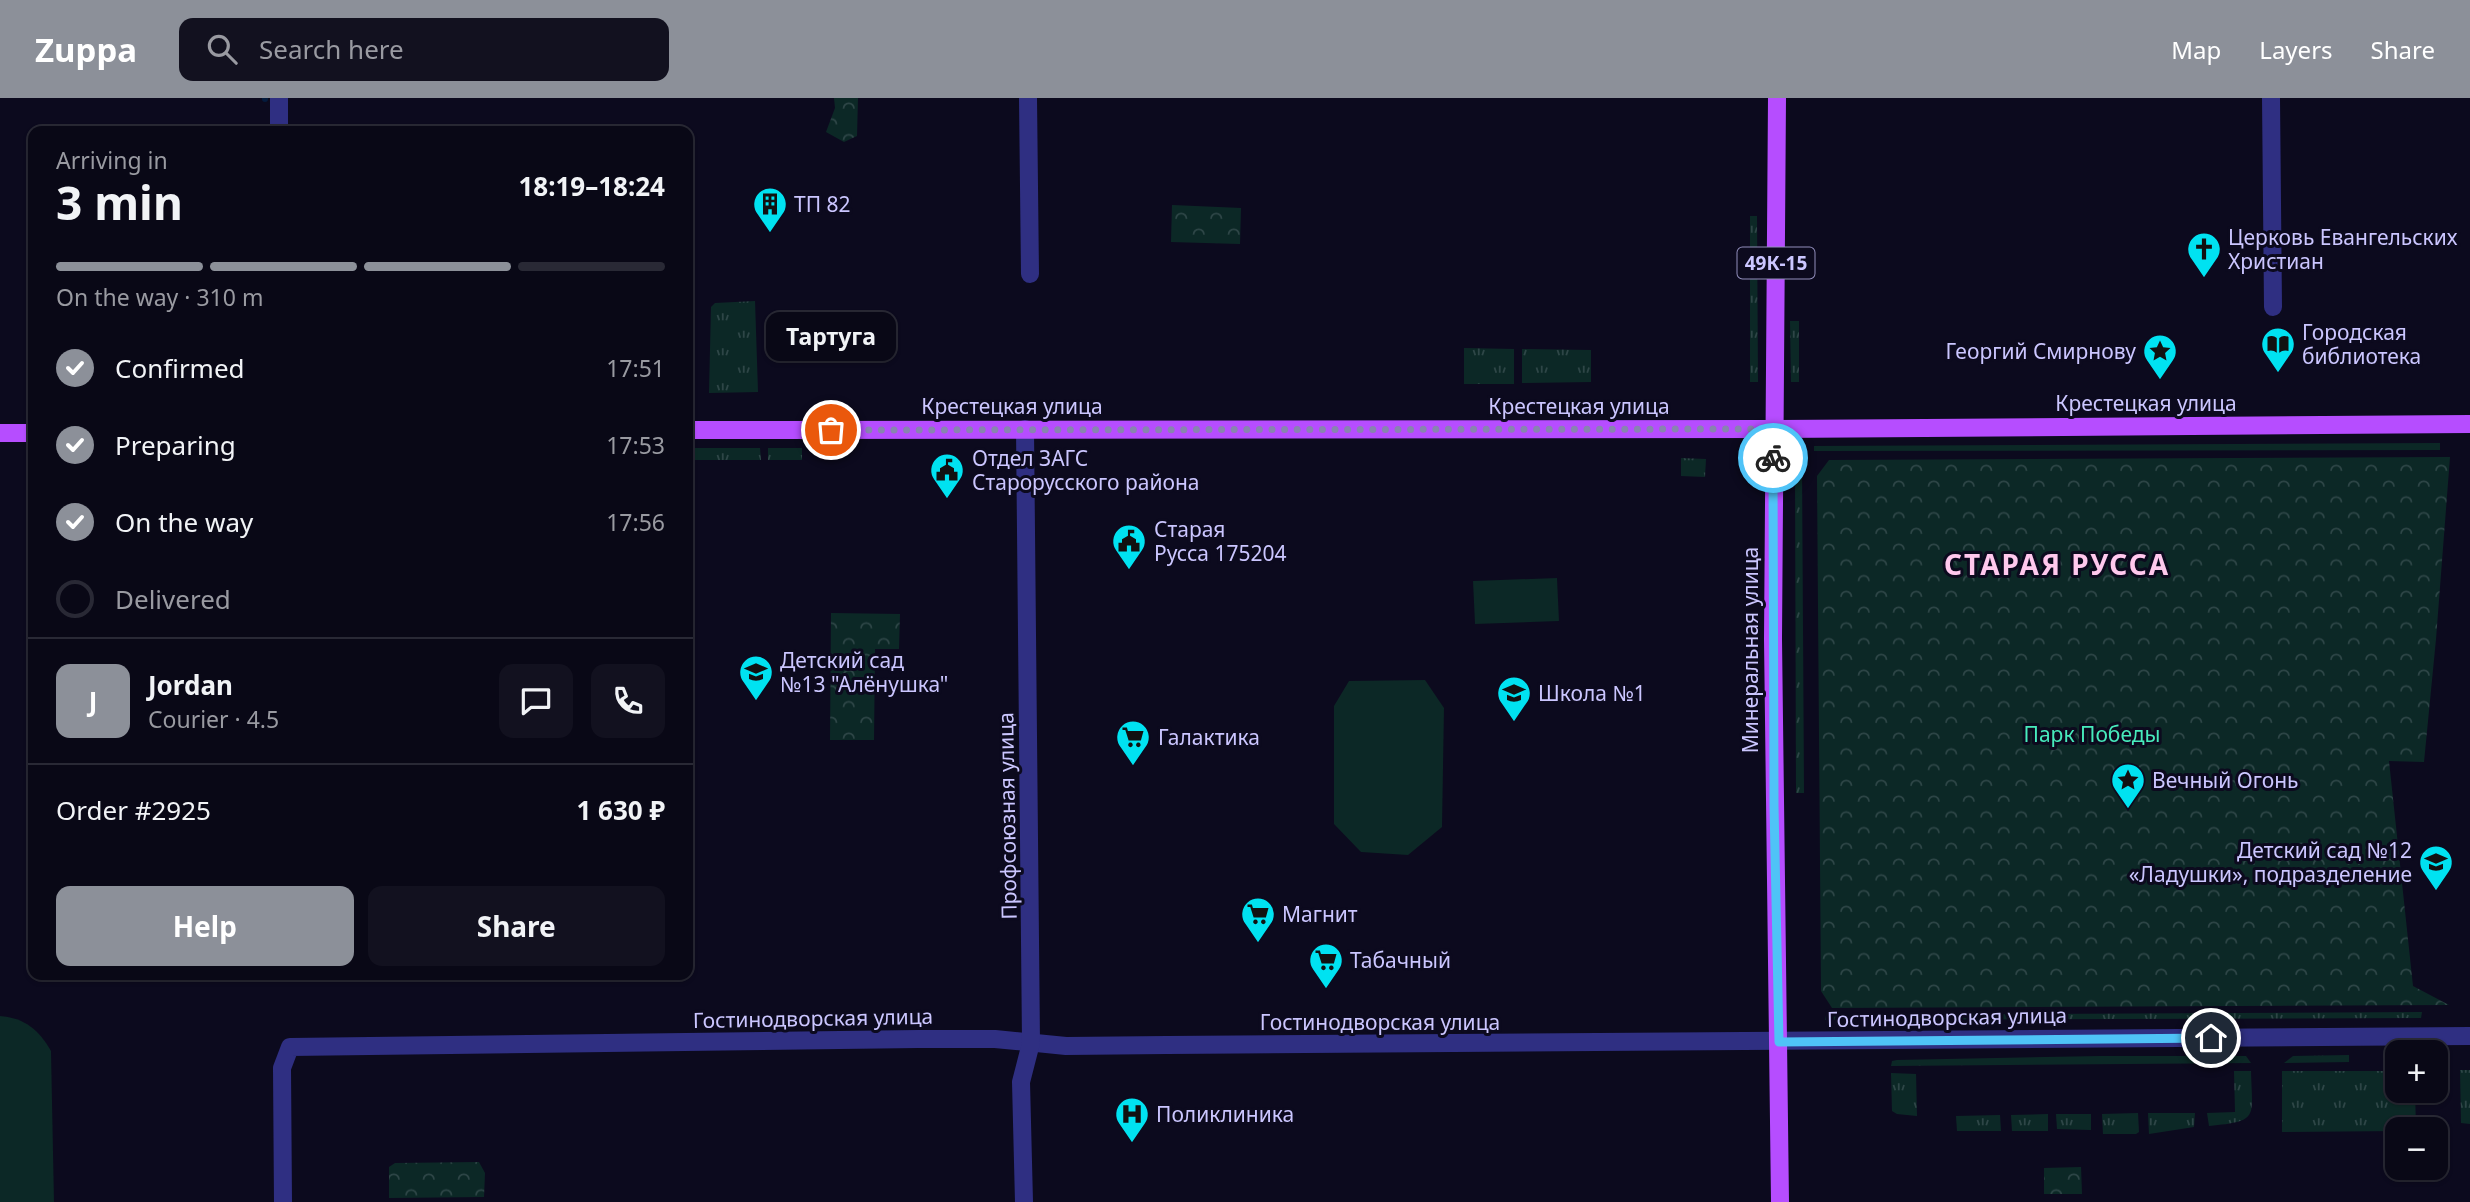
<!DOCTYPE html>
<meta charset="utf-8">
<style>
:root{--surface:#090816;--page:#12111f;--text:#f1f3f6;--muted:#999aa1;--line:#292935;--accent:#8c9099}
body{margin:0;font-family:"Noto Sans",sans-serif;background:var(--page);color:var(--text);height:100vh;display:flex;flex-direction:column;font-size:26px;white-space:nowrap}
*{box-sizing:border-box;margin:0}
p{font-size:23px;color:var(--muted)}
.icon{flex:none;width:38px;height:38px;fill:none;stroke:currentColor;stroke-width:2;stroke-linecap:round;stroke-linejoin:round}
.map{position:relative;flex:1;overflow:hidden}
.side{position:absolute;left:28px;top:28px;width:665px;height:854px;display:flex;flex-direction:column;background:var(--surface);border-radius:14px;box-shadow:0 2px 5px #0004,0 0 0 2px var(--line)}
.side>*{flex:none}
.buttons{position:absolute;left:2385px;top:942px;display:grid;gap:14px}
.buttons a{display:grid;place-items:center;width:63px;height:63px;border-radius:14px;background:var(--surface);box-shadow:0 2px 5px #0004,0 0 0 2px var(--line);font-size:35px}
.pin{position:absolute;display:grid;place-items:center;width:60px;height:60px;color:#fff;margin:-30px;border:4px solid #fff;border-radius:50%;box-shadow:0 2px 7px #0007}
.courier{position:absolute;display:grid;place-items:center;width:70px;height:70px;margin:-35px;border:5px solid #4fc3f7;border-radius:50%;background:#fff;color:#222;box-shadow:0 2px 9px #0007}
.bubble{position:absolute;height:49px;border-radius:14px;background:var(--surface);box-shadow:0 2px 5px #0004,0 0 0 2px var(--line);font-size:23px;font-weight:700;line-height:49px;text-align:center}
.summary em{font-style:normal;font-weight:700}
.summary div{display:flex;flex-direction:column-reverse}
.summary{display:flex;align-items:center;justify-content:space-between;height:119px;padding:0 28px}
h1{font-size:46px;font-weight:700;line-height:52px}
.bar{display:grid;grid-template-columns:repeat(4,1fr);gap:10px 7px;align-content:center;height:84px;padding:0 28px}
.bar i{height:9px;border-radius:5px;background:var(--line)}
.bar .selected{background:var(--accent)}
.bar p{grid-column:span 4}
.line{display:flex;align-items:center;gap:18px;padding:0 28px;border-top:2px solid var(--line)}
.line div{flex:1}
.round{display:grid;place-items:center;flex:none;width:74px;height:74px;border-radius:14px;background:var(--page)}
ol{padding:0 28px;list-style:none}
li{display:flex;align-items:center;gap:21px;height:77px}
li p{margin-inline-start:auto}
li .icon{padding:7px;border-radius:50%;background:var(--accent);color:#fff;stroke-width:4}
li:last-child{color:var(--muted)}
li i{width:38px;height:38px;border:4px solid var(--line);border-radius:50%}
.button{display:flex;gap:14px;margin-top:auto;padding:14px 28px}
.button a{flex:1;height:80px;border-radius:14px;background:var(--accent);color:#fff;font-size:28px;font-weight:700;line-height:80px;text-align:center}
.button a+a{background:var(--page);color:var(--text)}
header{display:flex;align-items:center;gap:42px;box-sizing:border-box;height:98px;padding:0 35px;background:var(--accent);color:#fff}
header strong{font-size:33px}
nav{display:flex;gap:38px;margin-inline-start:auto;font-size:24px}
.search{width:490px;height:63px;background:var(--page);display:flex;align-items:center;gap:18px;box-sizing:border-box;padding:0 24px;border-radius:14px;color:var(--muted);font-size:26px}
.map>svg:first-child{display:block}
</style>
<header>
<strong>Zuppa</strong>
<div class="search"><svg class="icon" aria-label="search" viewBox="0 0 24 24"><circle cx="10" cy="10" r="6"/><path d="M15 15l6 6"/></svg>Search here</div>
<nav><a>Map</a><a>Layers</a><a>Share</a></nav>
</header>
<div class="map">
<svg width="2470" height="1104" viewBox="0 0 2470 1104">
<defs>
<pattern id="grass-tufts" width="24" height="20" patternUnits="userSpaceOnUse" patternTransform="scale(1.75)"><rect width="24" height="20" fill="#0c2826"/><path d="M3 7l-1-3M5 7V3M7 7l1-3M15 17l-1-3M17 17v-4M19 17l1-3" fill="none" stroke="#2e4647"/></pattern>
<pattern id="forest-crowns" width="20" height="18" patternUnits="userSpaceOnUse" patternTransform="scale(1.75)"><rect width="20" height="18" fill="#0c2826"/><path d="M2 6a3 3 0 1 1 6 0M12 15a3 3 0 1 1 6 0" fill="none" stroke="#2e4647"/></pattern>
</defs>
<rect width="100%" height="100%" fill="#0c0a1e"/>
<!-- grass -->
<g fill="url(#grass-tufts)">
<polygon points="1750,118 1757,118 1758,284 1750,284"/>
<polygon points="755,203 758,294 709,295 711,209 715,205"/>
<polygon points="1790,223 1799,223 1799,284 1791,284"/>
<polygon points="1464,250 1514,251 1514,286 1464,286"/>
<polygon points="1522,251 1591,252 1591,284 1522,285"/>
<polygon points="2440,345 2440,352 1814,353 1814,348"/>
<polygon points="688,350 760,350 761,362 688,362"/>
<rect x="768" y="350" width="34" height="12"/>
<polygon points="1681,360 1706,361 1705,379 1681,378"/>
<polygon points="1802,369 1804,695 1796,695 1795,370"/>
<polygon points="2422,914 2421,920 1825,922 1826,917"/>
<polygon points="2349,957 2349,964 2284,965 2293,958"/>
<polygon points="2102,958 2246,958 2251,965 1891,968 1892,963 1897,962"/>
<polygon points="2460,972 2470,972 2470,1026 2461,1025"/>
<path d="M2234,973h17c1,47 9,50 -42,55l-2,-13 28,-1z"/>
<polygon points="2282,973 2397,973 2398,992 2415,992 2416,1031 2398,1031 2397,1033 2282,1034"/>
<polygon points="1891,975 1916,976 1917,1018 1897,1016 1892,1013"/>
<polygon points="2138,1015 2139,1034 2136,1036 2103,1036 2102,1016"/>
<polygon points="2148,1015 2195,1015 2194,1029 2149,1036"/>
<polygon points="2048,1016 2048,1033 2012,1033 2011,1017"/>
<polygon points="2056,1016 2091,1016 2091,1032 2057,1031"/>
<polygon points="2000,1017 2001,1033 1957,1033 1956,1018"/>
</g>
<!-- forest -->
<g fill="url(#forest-crowns)">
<polygon points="834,0 858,0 857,38 844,44 826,34 835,10"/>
<polygon points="1172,107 1241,110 1240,146 1171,144"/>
<polygon points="2450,359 2436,541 2424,664 2389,663 2413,888 2449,907 1832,910 1821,893 1817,378 1829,362"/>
<polygon points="831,515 900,516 899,551 875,551 874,642 830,642"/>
<polygon points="479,1064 485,1075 484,1099 389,1100 389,1069 395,1065"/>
<polygon points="2081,1069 2082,1096 2044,1096 2044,1070"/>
</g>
<!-- pitch -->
<g fill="#0c2826">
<polygon points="1557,480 1559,523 1475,526 1473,483"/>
<polygon points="1425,582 1444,610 1442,729 1408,757 1361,754 1334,726 1334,608 1349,583"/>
<path d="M0,918c25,2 39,14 51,35l3,151h-54z"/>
</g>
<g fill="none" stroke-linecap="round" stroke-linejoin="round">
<!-- stream -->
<polyline stroke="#041b3d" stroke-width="6" points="265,0 265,1"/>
<!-- minor -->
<g stroke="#2f2f82" stroke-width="18">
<polyline points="1028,0 1030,176"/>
<polyline points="2271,0 2273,209"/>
<polyline points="279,33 279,0"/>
<polyline points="283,1104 282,970 290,949 918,941 995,941 1066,948 1167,947 2470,938"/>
<polyline points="1024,1104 1021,984 1031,945 1025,331"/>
</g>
<!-- major -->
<g stroke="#b64dff" stroke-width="18">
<polyline points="1777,0 1773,541 1780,1104"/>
<polyline points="688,332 1774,331 2470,326"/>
<polyline points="0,335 33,335"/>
</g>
</g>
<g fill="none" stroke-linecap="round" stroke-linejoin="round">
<!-- done -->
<polyline stroke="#8884b0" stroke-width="7" stroke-dasharray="0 12.6" points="831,332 1774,331 1773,360"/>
<!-- route -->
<polyline stroke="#4fc3f7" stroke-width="9" points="1773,360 1774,708 1779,944 2211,940"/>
</g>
<!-- icons -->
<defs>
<g id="building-pin" transform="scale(1.75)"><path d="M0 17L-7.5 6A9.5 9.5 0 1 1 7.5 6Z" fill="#00e2f1" stroke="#0c0a1e"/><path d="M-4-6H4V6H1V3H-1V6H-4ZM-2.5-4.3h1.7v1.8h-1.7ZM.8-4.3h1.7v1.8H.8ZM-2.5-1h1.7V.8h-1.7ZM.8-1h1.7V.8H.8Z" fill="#111"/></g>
<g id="church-pin" transform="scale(1.75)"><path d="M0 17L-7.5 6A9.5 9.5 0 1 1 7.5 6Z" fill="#00e2f1" stroke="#0c0a1e"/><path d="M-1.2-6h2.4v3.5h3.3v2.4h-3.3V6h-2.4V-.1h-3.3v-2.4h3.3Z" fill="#111"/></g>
<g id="library-pin" transform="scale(1.75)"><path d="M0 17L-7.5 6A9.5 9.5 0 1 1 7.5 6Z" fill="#00e2f1" stroke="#0c0a1e"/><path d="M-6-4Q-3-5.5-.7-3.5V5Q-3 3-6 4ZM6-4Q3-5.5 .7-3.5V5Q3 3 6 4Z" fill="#111"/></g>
<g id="sight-pin" transform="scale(1.75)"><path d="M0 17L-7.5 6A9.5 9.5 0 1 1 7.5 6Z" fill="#00e2f1" stroke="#0c0a1e"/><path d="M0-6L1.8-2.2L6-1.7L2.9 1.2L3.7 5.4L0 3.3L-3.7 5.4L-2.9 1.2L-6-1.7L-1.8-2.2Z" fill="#111"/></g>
<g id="civic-pin" transform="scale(1.75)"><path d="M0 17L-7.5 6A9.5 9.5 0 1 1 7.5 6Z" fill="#00e2f1" stroke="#0c0a1e"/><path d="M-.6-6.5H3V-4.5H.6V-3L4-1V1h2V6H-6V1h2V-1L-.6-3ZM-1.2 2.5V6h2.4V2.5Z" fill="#111"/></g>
<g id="school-pin" transform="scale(1.75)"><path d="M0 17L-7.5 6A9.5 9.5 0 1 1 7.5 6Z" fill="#00e2f1" stroke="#0c0a1e"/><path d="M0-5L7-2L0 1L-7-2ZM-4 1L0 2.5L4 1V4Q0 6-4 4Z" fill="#111"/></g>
<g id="supermarket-pin" transform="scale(1.75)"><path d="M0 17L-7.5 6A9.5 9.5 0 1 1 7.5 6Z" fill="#00e2f1" stroke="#0c0a1e"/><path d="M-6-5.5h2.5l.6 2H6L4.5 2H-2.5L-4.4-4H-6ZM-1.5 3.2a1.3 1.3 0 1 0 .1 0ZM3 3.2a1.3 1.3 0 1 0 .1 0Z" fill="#111"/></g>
<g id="hospital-pin" transform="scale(1.75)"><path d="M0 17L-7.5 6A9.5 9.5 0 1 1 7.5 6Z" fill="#00e2f1" stroke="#0c0a1e"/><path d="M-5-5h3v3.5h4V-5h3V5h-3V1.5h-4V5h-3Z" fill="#111"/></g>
</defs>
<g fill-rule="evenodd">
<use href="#building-pin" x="770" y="106"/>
<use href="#church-pin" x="2204" y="151"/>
<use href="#library-pin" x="2278" y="246"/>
<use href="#sight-pin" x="2160" y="253"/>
<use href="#civic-pin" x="947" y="372"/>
<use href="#civic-pin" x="1129" y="443"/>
<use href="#school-pin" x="756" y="574"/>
<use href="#school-pin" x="1514" y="595"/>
<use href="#supermarket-pin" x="1133" y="639"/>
<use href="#sight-pin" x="2128" y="682"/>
<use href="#school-pin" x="2436" y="764"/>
<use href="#supermarket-pin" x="1258" y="816"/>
<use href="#supermarket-pin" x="1326" y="862"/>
<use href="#hospital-pin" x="1132" y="1016"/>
</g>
<g text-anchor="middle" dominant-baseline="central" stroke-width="6" stroke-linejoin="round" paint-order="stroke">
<!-- shield labels -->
<rect fill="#0c0a1e" stroke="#928ebc" stroke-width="2" x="1737.5" y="149.5" width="77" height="31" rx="5"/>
<g font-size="19" font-weight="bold" fill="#cbc6ff">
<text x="1776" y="165">49К-15</text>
</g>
<!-- poi labels -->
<g font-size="21" fill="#cbc6ff" stroke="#0c0a1e" text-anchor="start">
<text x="794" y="106">ТП 82</text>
<text x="2228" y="139">Церковь Евангельских<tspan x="2228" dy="24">Христиан</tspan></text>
<text x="2302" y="234">Городская<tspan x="2302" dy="24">библиотека</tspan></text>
<text x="2136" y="253" text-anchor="end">Георгий Смирнову</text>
<text x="972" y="360">Отдел ЗАГС<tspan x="972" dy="24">Старорусского района</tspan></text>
<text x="1154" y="431">Старая<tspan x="1154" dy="24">Русса 175204</tspan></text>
<text x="780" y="562">Детский сад<tspan x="780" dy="24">№13 "Алёнушка"</tspan></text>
<text x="1538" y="595">Школа №1</text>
<text x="1158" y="639">Галактика</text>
<text x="2152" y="682">Вечный Огонь</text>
<text x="2412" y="752" text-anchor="end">Детский сад №12<tspan x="2412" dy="24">«Ладушки», подразделение</tspan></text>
<text x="1282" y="816">Магнит</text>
<text x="1350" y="862">Табачный</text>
<text x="1156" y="1016">Поликлиника</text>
</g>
<!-- street labels -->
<g font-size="21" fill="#cbc6ff" stroke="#0c0a1e">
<text x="2146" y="305">Крестецкая улица</text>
<text x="1012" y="308">Крестецкая улица</text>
<text x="1579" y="308">Крестецкая улица</text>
<text transform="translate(1750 552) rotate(-90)">Минеральная улица</text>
<text transform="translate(1007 718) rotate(-91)">Профсоюзная улица</text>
<text transform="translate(1947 919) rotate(-1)">Гостинодворская улица</text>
<text transform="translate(813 920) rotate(-1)">Гостинодворская улица</text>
<text x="1380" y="924">Гостинодворская улица</text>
</g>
<!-- park labels -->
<g font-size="21" fill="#47ebbc" stroke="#0c0a1e">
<text x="2092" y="636">Парк Победы</text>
</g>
<!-- district labels -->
<g font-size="28" font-weight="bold" letter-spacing="2" fill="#ffc8ed" stroke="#0c0a1e">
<text x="2057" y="466">СТАРАЯ РУССА</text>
</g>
</g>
</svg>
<div class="buttons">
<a>+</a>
<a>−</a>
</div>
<div class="pin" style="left:831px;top:332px;background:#ea580c"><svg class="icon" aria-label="bag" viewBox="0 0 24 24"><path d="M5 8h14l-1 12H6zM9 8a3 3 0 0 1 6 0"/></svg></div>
<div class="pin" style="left:2211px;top:940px;background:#1f2937"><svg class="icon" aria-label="home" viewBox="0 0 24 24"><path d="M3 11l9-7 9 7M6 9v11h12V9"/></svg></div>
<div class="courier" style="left:1773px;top:360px"><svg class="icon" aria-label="bike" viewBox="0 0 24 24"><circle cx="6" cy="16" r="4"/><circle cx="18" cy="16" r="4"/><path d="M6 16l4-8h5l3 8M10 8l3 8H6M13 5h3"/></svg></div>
<div class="bubble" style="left:766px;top:214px;width:130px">Тартуга</div>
<section class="side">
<div class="summary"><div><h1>3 min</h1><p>Arriving in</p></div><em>18:19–18:24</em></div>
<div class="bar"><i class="selected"></i><i class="selected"></i><i class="selected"></i><i></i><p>On the way · 310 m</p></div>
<ol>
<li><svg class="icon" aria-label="check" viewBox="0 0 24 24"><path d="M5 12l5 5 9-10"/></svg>Confirmed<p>17:51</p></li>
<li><svg class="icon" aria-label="check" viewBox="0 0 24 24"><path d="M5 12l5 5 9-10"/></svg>Preparing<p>17:53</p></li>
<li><svg class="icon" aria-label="check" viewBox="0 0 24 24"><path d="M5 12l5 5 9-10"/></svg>On the way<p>17:56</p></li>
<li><i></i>Delivered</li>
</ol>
<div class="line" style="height:126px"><b class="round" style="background:var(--accent);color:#fff">J</b><div><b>Jordan</b><p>Courier · 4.5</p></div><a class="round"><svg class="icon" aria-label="chat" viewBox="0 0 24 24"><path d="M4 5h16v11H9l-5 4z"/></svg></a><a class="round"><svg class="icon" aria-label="phone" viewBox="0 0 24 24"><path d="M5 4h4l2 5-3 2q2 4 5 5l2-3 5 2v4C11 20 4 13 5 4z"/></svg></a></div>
<div class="line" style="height:91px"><div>Order #2925</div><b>1 630 ₽</b></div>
<div class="button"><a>Help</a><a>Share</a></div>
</section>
</div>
